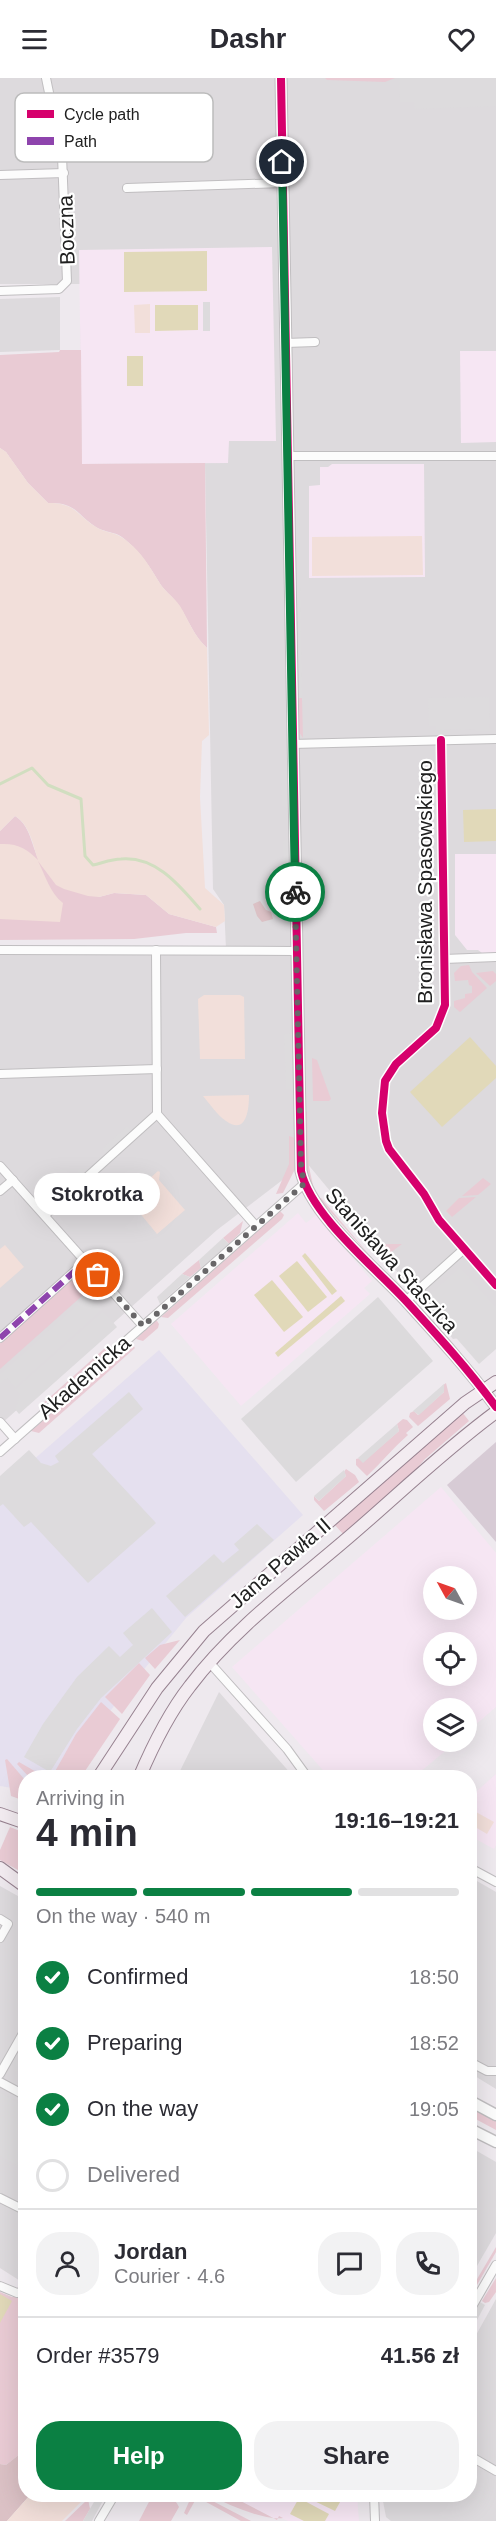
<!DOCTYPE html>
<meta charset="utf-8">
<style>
:root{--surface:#fff;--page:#f2f2f3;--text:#2b2b33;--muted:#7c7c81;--line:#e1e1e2;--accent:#0b8043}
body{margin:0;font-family:Arial,sans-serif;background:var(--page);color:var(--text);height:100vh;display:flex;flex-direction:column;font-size:22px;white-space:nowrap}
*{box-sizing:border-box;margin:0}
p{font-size:20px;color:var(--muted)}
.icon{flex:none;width:33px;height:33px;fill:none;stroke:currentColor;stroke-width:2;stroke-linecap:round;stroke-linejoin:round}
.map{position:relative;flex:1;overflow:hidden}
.sheet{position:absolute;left:18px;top:1692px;width:459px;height:732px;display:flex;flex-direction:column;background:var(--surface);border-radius:24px;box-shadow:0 6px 24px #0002}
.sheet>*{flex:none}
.needle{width:39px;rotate:310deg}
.fabs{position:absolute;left:423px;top:1488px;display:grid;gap:12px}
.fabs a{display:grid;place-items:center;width:54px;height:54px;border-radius:50%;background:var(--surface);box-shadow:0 6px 24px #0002;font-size:30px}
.pin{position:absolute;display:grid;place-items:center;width:51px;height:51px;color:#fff;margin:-26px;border:3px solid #fff;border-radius:50%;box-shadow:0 2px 6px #0007}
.courier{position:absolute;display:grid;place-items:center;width:60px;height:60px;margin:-30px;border:4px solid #0b8043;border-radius:50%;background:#fff;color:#222;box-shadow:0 2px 8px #0007}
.bubble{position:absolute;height:42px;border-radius:21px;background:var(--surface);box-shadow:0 6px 24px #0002;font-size:20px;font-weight:600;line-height:42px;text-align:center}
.headline em{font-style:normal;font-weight:600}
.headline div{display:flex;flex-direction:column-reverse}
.headline{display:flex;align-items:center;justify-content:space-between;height:102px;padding:0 18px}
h1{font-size:39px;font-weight:600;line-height:45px}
.bar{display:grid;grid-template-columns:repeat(4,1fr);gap:9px 6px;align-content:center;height:72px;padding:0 18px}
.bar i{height:8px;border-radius:4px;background:var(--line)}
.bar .on{background:var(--accent)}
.bar p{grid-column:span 4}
.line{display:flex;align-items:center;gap:15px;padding:0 18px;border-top:2px solid var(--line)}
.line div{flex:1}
.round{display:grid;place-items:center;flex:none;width:63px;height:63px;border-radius:24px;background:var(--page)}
ol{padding:0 18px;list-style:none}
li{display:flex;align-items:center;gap:18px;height:66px}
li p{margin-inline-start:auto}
li .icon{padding:6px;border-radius:50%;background:var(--accent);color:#fff;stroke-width:4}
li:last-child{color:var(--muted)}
li i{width:33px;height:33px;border:3px solid var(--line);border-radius:50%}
.primary-button{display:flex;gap:12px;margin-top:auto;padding:12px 18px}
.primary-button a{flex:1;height:69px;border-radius:24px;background:var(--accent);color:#fff;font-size:24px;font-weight:600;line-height:69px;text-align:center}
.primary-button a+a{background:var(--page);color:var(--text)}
header{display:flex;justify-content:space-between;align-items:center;height:78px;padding:0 18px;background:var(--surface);font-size:27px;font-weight:600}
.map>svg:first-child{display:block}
</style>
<header><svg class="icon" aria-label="menu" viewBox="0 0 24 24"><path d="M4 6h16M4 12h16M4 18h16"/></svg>Dashr<svg class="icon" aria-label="heart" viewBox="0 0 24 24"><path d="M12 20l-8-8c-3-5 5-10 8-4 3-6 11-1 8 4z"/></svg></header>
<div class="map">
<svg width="496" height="2443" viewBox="0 0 496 2443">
<rect width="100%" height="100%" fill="#eee9ee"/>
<!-- residential -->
<g fill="#dddadd">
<polygon points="0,0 496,0 496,1254 453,1261 306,1084 217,1152 0,1347 0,871 226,871 224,827 213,811 205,385 82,386 80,206 0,206"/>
<polygon points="60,219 60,272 0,274 0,221"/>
<polygon points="219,1614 292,1697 296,1699 177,1699"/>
<polygon points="470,1799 496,1814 496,2011 470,1995"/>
<polygon points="0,1808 25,1822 25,2206 0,2190"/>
<polygon points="470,2069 496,2084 496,2155 470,2200"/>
<polygon points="496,2221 496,2443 391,2443 386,2439 383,2423 387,2417 470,2416 470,2268"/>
</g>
<!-- commercial -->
<polygon fill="#e5e0ef" points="159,1272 303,1437 186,1540 114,1628 61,1699 26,1700 25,1712 0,1708 0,1411"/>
<!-- education -->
<g fill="#f6e6f3" fill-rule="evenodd">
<polygon points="272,169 276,363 229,363 228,385 82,386 79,172"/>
<polygon points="460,273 496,273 496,364 461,365"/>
<polygon points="332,386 424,386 425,499 309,500 309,408 320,407 320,389 328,389"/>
<polygon points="455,776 496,776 496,875 482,875 478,872 467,872 455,857"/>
<polygon points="298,1135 306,1145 316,1137 372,1203 364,1210 370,1216 241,1328 171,1246"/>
<path d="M441,1409l55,66v154l-29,25 -1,-24h-32v34h22l-42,35h-85l-97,-110zM434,1498h32v34h-32zM434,1564h32v34h-32z"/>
<polygon points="496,1696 496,1767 494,1771 470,1758 470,1719"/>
<polygon points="229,2417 357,2417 359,2443 288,2443 279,2439 277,2442"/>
</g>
<!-- religious -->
<polygon fill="#dcdadc" points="378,1219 433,1283 296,1404 241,1341"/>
<!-- construction -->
<polygon fill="#d7cbd5" points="496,1364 496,1464 447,1407"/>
<!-- grass -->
<g fill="#e9cbd4">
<polygon points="325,0 395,0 385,4 327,2"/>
<path d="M60,272h21l1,114 123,-1 2,185c-13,-12 -18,-27 -27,-41 -6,-10 -16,-16 -21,-25 -9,-15 -17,-28 -31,-40 -12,-12 -20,-8 -32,-15 -20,-13 -20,-25 -48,-24l-20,-20 -22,-31 -6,-4v-93l59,-3z"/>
<polygon points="296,620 302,620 303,660 297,651"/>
<path d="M15,738c18,11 16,36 29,52l55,29 15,-4 32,2 23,19 47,13 1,6h-31l-52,6 -134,1v-109z"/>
<polygon points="469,887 472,894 487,910 460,934 454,929 454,923 465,920 465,916 472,915 472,908 469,907 468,902 455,903 454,895 461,888"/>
<polygon points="493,893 496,896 496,903 490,908 476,895"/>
<polygon points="312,980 317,982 331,1021 329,1023 313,1023"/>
<polygon points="305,1032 307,1034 309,1089 314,1112 306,1090"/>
<polygon points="289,1058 295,1060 295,1091 283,1115 276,1116 289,1086"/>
<polygon points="483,1100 491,1106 478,1117 462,1118"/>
<polygon points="476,1119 452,1139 446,1133 459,1120"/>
<polygon points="318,1120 321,1120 378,1187"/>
<polygon points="280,1133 284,1137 282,1141 168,1240 161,1239"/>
<polygon points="243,1143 240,1155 229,1166 223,1160"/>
<polygon points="373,1166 402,1166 382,1181 371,1168"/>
<polygon points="199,1182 201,1190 190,1199 182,1196"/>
<polygon points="79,1194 92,1209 0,1291 0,1264"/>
<polygon points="155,1243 157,1243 159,1246 158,1250 143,1263 136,1261"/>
<polygon points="131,1264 135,1270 39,1355 31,1353"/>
<polygon points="105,1270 109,1271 40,1330 41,1327"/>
<polygon points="446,1305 450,1321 418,1348 409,1339 410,1335 414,1333 418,1337 444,1314 442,1308"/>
<polygon points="462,1334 469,1343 425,1381 403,1406 344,1457 333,1445"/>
<path d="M403,1341l4,1 6,7 -7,6 2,2c-15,13 -27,28 -41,41l-11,-11v-6l4,-1 3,4 36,-31 -2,-7z"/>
<polygon points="346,1391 355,1397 359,1404 324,1433 314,1422 314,1418 319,1423 346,1398 344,1394"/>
<polygon points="180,1562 155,1591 145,1580 160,1567"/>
<polygon points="139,1585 150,1597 122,1636 105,1619"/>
<polygon points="101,1624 120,1641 81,1699 58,1699 53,1697 76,1656"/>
<polygon points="7,1681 25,1702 25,1723 11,1718 5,1682"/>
<polygon points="19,1684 45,1699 29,1699 17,1686"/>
<polygon points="10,1749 25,1755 25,1796 0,1782 0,1772"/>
<polygon points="470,2029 496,2043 496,2052 470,2038"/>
<polygon points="496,2169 496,2174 470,2219 470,2213"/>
<polygon points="496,2200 496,2214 489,2224 485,2225 482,2223"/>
<polygon points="0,2214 12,2219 26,2218 25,2372 6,2387 0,2386"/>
<path d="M150,2417c12,-1 23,-1 29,12l-8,14h-32l13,-25z"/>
<polygon points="192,2417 201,2417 251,2443 241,2443 197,2419 187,2437 184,2435"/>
<path d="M209,2417h20l48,25 2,-4 4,2c-19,3 -56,-14 -74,-23z"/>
<polygon points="88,2421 90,2431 83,2443 65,2443"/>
</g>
<!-- forest -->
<g fill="#dbc1c5">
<polygon points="260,823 266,832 271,834 273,841 262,844 257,838 253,826"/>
<polygon points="25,2372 26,2416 30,2417 7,2443 0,2443 0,2386 6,2387"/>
</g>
<!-- park -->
<g fill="#f2dfda">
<polygon points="150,226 150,255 135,255 134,227"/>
<path d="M0,370l6,4 22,31 20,20c28,0 27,11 48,24 11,7 20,4 32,15 14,11 22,25 31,40 5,9 15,15 21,24 9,15 14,30 27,42l2,87 -7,6 -2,56 5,91 19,17 1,16 -9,6 -47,-13 -23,-19 -32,-2 -15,4 -11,-1 -24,-7 -8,-4 -18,-24c7,14 12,32 25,42l-3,19 -60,-3v-75c18,-1 27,5 38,16 -5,-15 -8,-35 -23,-44l-15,15z"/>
<polygon points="422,458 423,497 312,498 312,459"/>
<polygon points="204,917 240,917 244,919 245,981 200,981 198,921"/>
<path d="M249,1017c0,13 -2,41 -23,26 -9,-6 -16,-17 -23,-25z"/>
<polygon points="158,1093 160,1094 159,1102 185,1132 157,1156 129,1122 130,1118"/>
<polygon points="5,1167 24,1189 0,1210 0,1171"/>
<polygon points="476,1734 494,1744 487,1756 470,1746"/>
<polygon points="30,2417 86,2417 87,2418 62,2443 7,2443"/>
</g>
<!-- pitch -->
<g fill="#e1d9b9">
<polygon points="207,173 207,213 124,214 124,174"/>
<polygon points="155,227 198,227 198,252 155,253"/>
<rect x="127" y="278" width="16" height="30"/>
<polygon points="496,731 496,763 464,764 463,732"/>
<polygon points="470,959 496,988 496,1000 442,1049 410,1014"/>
<polygon points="305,1175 337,1213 332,1217 302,1178"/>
<polygon points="297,1183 327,1219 308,1234 279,1198"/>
<polygon points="272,1202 303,1239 284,1254 254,1217"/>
<polygon points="341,1218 345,1223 278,1279 275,1275"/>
<polygon points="0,2216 12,2223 0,2245"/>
<polygon points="302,2417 344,2417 335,2433"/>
<polygon points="299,2420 329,2436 325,2443 304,2443 290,2436"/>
</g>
<!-- parking -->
<g fill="#dddbdd">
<polygon points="399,0 496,0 496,28 415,31 414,24 400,24"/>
<rect x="203" y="224" width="7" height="29"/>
<polygon points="293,425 299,426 302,620 296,620"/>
<polygon points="489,619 490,653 476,653 475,651 436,652 436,648 429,648 428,620"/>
<polygon points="288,691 289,723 289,731 282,728 281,694"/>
<polygon points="289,760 291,840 284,838 283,763"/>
<polygon points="292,955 294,1011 286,1011 284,956"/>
<polygon points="127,1049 132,1054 106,1076 102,1071"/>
<polygon points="81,1090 85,1095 59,1117 55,1112"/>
<polygon points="223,1160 229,1166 201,1190 199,1182"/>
<polygon points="460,1189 496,1229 496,1271 479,1286 423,1222"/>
<polygon points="182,1196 190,1199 160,1226 157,1219"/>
<polygon points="88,1217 102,1232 15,1310 7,1300 0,1306 0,1296"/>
<polygon points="103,1233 117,1249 19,1336 15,1331 20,1317 15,1311"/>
<polygon points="444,1306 444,1314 419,1337 413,1333"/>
<polygon points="129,1314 143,1331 92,1376 156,1445 88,1505 31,1444 24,1449 3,1426 0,1428 0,1398 29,1372 41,1385 51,1388 59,1384 55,1378"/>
<polygon points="397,1346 399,1353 363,1385 358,1380"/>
<polygon points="344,1392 346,1398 319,1423 314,1418"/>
<polygon points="257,1446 274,1462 185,1539 166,1518 214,1476 223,1485 239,1472 234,1466"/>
<polygon points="152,1530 172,1554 101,1620 77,1651 50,1694 24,1679 43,1646 77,1599 109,1568 120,1579 133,1567 123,1555"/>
<polygon points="25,1943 25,1998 2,1985"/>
<polygon points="0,2014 25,2029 25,2092 0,2078"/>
<polygon points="480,2224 485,2227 470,2255 470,2243"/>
<polygon points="98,2417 106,2417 92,2443 83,2443"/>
</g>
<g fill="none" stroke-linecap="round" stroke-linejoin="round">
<!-- stream -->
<path stroke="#d1dec0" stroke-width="3" d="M0,706l32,-16 16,17 33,14 4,57 8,9c9,-2 19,-6 28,-6 35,-3 58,26 79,50"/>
<!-- minor casing -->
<g stroke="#c0bec0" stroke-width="10">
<g id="minor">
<polyline points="0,97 64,95"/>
<polyline points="127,110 283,105"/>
<polyline points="0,213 59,211 67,203 62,78 46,0"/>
<polyline points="286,265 315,264"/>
<polyline points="288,378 496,378"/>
<polyline points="441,662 445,927 436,950 396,986 385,1003 382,1035 386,1063 389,1071 424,1116 439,1142 496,1207"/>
<polyline points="292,666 496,661"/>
<polyline points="0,872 296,873"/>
<polyline points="156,872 157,1036 256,1148"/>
<polyline points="444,881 496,879"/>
<polyline points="0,996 157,991"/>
<polyline points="0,1088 143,1248"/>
<polyline points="0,1113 13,1102"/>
<polyline points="45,1137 157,1036"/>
<polyline points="406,1223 464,1171"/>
<polyline points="0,1260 86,1183"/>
<polyline points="0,1344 15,1361"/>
<polyline points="0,1374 304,1106"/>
<polyline points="209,1584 287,1671 308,1700"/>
<polyline points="470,1790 496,1804"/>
<polyline points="0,1841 8,1846 0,1860"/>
<polyline points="470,1984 487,1993 496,1993"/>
<polyline points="0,1996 26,1950"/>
<polyline points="0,2004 26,2018"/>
<polyline points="0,2120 26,2133"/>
<polyline points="0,2208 17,2215 26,2212"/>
<polyline points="470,2232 496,2187"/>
<polyline points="470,2378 496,2393"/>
<polyline points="374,2416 375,2443"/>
<polyline points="99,2443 115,2416"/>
</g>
</g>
<!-- tertiary casing -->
<g stroke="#c0bec0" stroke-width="13">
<g id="tertiary">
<path d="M281,0l20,1093c10,45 75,97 106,131 31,34 62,68 89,105"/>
<polyline points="470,2023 496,2037"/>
<polyline points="470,2051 496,2064"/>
</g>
</g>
<!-- secondary casing -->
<g stroke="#978290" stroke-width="14">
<g id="secondary">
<polyline points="98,1700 157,1610 204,1553 465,1325 496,1304"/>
<path d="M139,1700c14,-33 29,-64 51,-92 44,-59 111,-107 167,-156 45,-39 90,-82 139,-118"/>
<polyline points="0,1736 26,1745"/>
<polyline points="0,1790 26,1809"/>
</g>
</g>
<!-- minor -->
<use href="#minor" stroke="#fcfcfc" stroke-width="8"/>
<!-- tertiary -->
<use href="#tertiary" stroke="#fcfcfc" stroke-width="10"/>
<!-- secondary -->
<use href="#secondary" stroke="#f3ecf1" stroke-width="12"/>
<!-- quiet -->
<polyline stroke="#8e44ad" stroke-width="6" stroke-dasharray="12 6" stroke-linecap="butt" points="0,1260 86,1183"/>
<!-- cycleway casing -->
<g stroke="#fff" stroke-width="11">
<g id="cycleway">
<path d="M281,0l20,1093c10,45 75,97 106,131 31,34 62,68 89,105"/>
<polyline points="441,662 445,927 436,950 396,986 385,1003 382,1035 386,1063 389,1071 424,1116 439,1142 496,1207"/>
</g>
</g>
<!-- cycleway -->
<use href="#cycleway" stroke="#d6006c" stroke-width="8"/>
</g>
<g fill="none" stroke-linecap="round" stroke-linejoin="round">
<!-- done -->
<polyline stroke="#686668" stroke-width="6" stroke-dasharray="0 10.8" points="98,1197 143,1248 304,1106 301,1086 295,814"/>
<!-- route -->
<polyline stroke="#0b8043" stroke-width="8" points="282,84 295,814"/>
</g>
<g text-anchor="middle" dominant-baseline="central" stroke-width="4.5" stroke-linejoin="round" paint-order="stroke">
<!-- street labels -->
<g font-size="21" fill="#202020" stroke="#fff">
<text transform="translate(66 152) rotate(-92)">Boczna</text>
<text transform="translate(424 804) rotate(-90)">Bronisława Spasowskiego</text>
<text transform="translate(392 1182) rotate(48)">Stanisława Staszica</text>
<text transform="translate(84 1299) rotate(-41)">Akademicka</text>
<text transform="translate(280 1485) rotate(-41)">Jana Pawła II</text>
</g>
</g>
<!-- legend -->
<rect x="15" y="15" width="198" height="69" rx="9" fill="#fff" stroke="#bcbcbc" stroke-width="1.5"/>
<rect x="27" y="32" width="27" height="8" fill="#d6006c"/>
<rect x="27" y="59" width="27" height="8" fill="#8e44ad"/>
<g font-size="16" fill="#202020">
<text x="64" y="42">Cycle path</text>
<text x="64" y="69">Path</text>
</g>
</svg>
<div class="fabs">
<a><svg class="needle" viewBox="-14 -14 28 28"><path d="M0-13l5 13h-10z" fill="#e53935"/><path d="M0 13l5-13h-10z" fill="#7c7c81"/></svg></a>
<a><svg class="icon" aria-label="locate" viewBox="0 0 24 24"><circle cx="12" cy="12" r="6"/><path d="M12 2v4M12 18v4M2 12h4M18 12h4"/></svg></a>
<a><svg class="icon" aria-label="layers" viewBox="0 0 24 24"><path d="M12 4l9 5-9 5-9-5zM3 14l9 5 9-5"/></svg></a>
</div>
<div class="pin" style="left:98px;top:1197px;background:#ea580c"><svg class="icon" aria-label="bag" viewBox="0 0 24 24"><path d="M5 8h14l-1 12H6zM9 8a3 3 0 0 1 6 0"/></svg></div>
<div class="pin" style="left:282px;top:84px;background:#1f2937"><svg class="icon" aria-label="home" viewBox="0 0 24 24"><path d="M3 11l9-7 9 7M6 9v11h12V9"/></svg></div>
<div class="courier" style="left:295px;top:814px"><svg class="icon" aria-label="bike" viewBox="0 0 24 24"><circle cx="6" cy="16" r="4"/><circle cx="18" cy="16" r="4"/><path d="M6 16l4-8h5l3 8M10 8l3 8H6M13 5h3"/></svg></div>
<div class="bubble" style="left:34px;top:1095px;width:126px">Stokrotka</div>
<section class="sheet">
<div class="headline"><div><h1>4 min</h1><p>Arriving in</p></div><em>19:16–19:21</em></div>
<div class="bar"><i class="on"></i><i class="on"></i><i class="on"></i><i></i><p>On the way · 540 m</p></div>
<ol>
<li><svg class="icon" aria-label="check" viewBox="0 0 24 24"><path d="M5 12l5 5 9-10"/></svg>Confirmed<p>18:50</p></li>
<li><svg class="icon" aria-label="check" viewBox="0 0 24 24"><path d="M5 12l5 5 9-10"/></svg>Preparing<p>18:52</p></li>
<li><svg class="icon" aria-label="check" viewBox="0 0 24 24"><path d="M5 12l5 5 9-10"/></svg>On the way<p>19:05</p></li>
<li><i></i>Delivered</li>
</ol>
<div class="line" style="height:108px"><a class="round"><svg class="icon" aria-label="person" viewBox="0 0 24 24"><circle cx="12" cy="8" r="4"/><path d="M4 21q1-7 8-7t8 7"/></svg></a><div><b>Jordan</b><p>Courier · 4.6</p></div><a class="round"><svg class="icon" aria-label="chat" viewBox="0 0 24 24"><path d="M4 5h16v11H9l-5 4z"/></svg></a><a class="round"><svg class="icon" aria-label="phone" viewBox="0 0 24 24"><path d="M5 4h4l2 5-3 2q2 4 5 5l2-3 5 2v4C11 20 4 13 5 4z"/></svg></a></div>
<div class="line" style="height:78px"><div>Order #3579</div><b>41.56 zł</b></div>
<div class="primary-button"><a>Help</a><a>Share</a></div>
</section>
</div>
